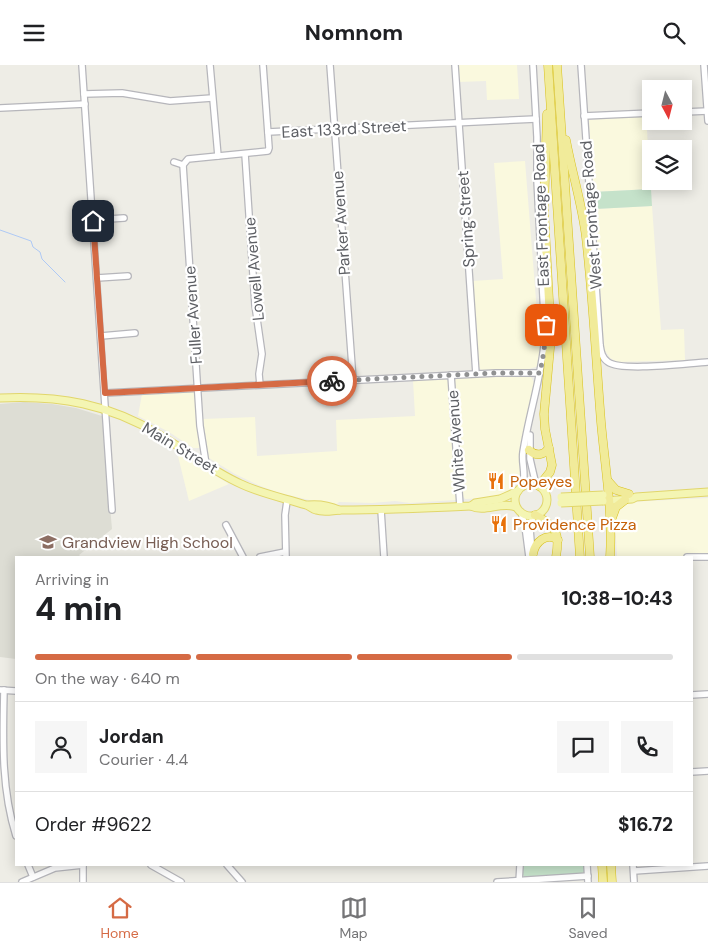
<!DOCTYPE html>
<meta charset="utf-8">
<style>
:root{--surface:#fff;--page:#f6f6f6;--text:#202124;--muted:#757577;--line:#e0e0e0;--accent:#d56a44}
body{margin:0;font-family:"DM Sans",sans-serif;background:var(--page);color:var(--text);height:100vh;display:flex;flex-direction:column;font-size:19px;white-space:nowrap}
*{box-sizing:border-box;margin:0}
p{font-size:16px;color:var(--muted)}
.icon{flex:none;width:28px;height:28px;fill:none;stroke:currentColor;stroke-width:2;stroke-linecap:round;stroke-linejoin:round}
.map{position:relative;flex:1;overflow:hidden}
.drawer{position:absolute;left:15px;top:491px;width:678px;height:310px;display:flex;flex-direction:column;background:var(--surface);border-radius:0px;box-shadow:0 2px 12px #0003}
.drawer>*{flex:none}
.needle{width:32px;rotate:173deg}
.fabs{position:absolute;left:642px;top:15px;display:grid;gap:10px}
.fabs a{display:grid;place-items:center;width:50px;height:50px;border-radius:0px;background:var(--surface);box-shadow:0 2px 12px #0003;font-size:25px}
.pin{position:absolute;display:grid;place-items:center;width:42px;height:42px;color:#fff;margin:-21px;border-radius:10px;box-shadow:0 2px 8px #0006}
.courier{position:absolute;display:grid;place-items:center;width:50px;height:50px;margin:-25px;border:4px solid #d56a44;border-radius:50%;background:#fff;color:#222;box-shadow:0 1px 6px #0007}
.summary em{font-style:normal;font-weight:800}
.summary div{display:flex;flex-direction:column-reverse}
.summary{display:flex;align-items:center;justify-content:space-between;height:85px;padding:0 20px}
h1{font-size:32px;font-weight:800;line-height:38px}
.bar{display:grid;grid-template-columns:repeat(4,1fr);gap:8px 5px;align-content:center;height:60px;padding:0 20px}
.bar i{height:6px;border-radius:4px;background:var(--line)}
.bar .current{background:var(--accent)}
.bar p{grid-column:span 4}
.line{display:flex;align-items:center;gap:12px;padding:0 20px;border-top:1px solid var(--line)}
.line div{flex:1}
.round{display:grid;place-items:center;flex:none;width:52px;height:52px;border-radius:0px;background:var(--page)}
header{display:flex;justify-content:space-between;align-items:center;height:65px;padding:0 20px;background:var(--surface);font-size:22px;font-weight:800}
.tab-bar{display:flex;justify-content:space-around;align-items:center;height:70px;border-top:1px solid var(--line);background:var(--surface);font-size:14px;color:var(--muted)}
.tab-bar a{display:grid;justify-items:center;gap:2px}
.tab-bar .current{color:var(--accent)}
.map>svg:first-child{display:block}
</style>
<header><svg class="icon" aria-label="menu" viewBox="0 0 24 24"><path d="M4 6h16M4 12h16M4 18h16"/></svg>Nomnom<svg class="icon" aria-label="search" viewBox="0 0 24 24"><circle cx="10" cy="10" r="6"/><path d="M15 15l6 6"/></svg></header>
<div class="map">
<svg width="708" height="817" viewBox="0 0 708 817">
<rect width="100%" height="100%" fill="#eeede6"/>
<!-- commercial -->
<g fill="#faf9de">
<polygon points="458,0 517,0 519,34 487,35 486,16 459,17"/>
<polygon points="646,51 651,124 593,127 589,55"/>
<polygon points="525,96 541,298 539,301 529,304 482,306 478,301 472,216 503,214 494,98"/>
<polygon points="652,141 661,265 684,264 685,295 617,297 610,293 604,284 595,144"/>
<polygon points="523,310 531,312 535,319 524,362 520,394 521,409 519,415 511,424 503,429 493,433 465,434 462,430 455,315 458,313"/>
<polygon points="445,314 449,316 457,434 456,435 410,438 395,436 372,438 339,437 337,439 314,436 279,428 258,420 235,409 209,393 203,354 255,352 257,391 337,386 336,355 415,351 413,315"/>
<polygon points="192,326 195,327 201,382 199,383 193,383 169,367 138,351 142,329"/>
<polygon points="177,387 229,419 189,436"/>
<polygon points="708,433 708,490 657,492 617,491 615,454 618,443 628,437"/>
</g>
<!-- education -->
<polygon fill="#ddddd4" points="24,337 52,339 76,343 102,351 112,464 79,490 81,492 16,492 16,594 0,592 0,339"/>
<!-- green -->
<g fill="#c5e2ca">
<polygon points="651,124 652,141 595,144 593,127"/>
<polygon points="523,800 584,800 584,807 577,810 527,812 524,812 522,808"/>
</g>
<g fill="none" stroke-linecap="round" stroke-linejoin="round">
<!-- stream -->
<polyline stroke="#aec9f5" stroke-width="1" points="0,165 31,176 33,182 40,187 42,194 65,217"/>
<!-- minor casing -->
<g stroke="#b6b6bb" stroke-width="8">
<g id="minor">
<polyline points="82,0 112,445"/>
<polyline points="210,0 218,91"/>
<polyline points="330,0 353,315"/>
<polyline points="455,0 476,309"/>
<path d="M581,0l19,280c1,7 2,13 8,17 14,10 80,1 100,0"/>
<polyline points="704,0 708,56"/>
<polyline points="84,29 122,28 170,36 212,33"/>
<polyline points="0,43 85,39"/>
<polyline points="684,47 708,46"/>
<polyline points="584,51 651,48"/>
<polyline points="268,67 536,54"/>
<polyline points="245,89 255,240 262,289 259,309 260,320"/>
<polyline points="174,97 183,100"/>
<polyline points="183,100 200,361 206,399"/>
<polyline points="183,100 188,94 268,86 269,83 263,0"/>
<polyline points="93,155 124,153"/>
<polyline points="97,213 128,211"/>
<polyline points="101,271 135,268"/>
<polyline points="451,310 460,441"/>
<polyline points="105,328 496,308 540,308"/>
<polyline points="530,370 530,394 536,420"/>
<path d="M522,422c5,-12 -1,-23 1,-35 6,-39 19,-76 22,-116l-8,-156v-43l-4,-72"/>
<polyline points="381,445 384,492"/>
<polyline points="521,447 525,461 529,492"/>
<polyline points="226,460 243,492"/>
<polyline points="532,488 530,464 533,451"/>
<polyline points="260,492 285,487"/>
<polyline points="286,492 285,450 287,436"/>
<polyline points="687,492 708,492"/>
<polyline points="0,625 16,626"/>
<path d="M4,625c-1,49 -3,98 12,146"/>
<polyline points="691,630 708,629"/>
<polyline points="691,707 708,706"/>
<polyline points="28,800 33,812"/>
<polyline points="83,800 83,817"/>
<polyline points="151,800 181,817"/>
<polyline points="227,800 242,817"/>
<polyline points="587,800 588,817"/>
<polyline points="633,800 634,817"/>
<polyline points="634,806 708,801"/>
<polyline points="22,817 55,803 83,800"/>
<polyline points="497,817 588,811"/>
<polyline points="519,817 520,800"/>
</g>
</g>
<!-- major casing -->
<g stroke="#e1d66b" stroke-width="9">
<g id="major">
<path d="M0,333c59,-3 109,6 160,37 27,16 52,36 81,49 21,10 43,14 65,21 4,1 6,4 10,5 9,3 17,0 26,0 43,0 86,-2 129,-4l4,-3 25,-4 18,-8"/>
<circle cx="531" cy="435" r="16"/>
<polyline points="604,436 632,434 636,432 708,427"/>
<path d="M308,440c11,-1 20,0 31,5"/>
<path d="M471,441c14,7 30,-5 45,1"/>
</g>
</g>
<!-- highway casing -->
<g stroke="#d8c01b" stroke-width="9">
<g id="highway">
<polyline points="548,0 580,492"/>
<polyline points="557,0 590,492"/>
<path d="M566,75c6,33 16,64 20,97 7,61 10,123 15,185 4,45 12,90 9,135"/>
<path d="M529,385c7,7 15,5 20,-2"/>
<polyline points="608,416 616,425 629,429"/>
<polyline points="539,421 550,407 552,400 545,364 544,349 551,272 544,144 547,49"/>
<path d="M535,450c22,11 25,19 21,42"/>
<polyline points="612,453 616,442 625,435"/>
<path d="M533,489c2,-12 13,-22 25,-14"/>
<polyline points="602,800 603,817"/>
<polyline points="611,800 612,817"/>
</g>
</g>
<!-- minor -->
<use href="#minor" stroke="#fff" stroke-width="5.5"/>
<!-- major -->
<use href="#major" stroke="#f4f5b3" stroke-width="7"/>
<!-- highway -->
<use href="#highway" stroke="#f1eb9a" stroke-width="8"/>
<!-- major-bridge casing -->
<g stroke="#e1d66b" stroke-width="9" stroke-linecap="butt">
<g id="major-bridge">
<polyline points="561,432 603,430"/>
<polyline points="561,438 603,436"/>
</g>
</g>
<!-- major-bridge -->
<use href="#major-bridge" stroke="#f4f5b3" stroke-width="7"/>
</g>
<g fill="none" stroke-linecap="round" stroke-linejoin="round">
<!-- done -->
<polyline stroke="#909192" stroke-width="5" stroke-dasharray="0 9" points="332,316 496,308 540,308 544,286 546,260"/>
<!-- route -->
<polyline stroke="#d56a44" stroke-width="6" points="93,156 105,328 332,316"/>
</g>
<!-- icons -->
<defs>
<g id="restaurant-bare" transform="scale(1.35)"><path d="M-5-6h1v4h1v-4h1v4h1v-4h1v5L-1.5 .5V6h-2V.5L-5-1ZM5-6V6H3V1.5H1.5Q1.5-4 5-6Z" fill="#e8710a" stroke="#fff" stroke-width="2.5" paint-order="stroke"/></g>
<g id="school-bare" transform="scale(1.35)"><path d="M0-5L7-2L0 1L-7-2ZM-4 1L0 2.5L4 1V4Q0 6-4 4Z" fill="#8d6e63" stroke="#fff" stroke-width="2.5" paint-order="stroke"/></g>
</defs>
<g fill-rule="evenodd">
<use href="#restaurant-bare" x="496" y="416"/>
<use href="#restaurant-bare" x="499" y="459"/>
<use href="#school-bare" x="48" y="477"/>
</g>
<g text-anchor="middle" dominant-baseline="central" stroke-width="4.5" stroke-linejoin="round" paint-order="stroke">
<!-- street labels -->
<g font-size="16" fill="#5d5f64" stroke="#fff">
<text transform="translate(344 64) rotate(-3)">East 133rd Street</text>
<text transform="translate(541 150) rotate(-92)">East Frontage Road</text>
<text transform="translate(591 150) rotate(-94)">West Frontage Road</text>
<text transform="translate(466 154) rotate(-94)">Spring Street</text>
<text transform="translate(341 158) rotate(-94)">Parker Avenue</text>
<text transform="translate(254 204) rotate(-95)">Lowell Avenue</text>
<text transform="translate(193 250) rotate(-94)">Fuller Avenue</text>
<text transform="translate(456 376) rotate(-94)">White Avenue</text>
<text transform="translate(180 383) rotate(31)">Main Street</text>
</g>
<!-- food labels -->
<g font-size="16" fill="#c56008" stroke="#fff" text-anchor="start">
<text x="510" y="416">Popeyes</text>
<text x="513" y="459">Providence Pizza</text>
</g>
<!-- education labels -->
<g font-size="16" fill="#785e54" stroke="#fff" text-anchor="start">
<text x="62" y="477">Grandview High School</text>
</g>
</g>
</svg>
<div class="fabs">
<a><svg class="needle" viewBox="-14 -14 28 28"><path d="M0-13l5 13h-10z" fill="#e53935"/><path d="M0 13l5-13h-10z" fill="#757577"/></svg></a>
<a><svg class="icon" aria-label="layers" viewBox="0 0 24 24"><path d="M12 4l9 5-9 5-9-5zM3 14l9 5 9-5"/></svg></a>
</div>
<div class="pin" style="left:546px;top:260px;background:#ea580c"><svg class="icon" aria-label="bag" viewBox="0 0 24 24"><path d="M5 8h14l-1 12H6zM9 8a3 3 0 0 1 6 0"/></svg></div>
<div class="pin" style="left:93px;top:156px;background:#1f2937"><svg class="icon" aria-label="home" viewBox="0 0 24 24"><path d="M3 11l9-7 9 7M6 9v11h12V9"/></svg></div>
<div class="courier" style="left:332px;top:316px"><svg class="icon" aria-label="bike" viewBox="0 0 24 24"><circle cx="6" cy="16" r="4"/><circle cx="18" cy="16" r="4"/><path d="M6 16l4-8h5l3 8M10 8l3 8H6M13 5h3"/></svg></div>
<section class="drawer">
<div class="summary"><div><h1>4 min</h1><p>Arriving in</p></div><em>10:38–10:43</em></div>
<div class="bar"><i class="current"></i><i class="current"></i><i class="current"></i><i></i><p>On the way · 640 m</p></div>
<div class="line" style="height:90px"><a class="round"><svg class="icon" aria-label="person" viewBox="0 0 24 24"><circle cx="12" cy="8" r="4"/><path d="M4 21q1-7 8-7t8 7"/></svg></a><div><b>Jordan</b><p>Courier · 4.4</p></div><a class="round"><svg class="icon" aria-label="chat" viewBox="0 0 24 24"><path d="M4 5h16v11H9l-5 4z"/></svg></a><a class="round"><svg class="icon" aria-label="phone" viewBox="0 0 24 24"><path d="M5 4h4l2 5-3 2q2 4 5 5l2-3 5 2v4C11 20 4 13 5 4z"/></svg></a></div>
<div class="line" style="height:65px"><div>Order #9622</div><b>$16.72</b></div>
</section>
</div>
<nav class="tab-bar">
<a class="current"><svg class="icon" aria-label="home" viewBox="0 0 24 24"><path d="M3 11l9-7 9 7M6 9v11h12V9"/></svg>Home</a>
<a><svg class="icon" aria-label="map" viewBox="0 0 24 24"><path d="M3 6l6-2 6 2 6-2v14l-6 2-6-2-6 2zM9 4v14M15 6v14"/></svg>Map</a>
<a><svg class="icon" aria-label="saved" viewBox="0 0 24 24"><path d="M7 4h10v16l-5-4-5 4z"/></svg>Saved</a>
</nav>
